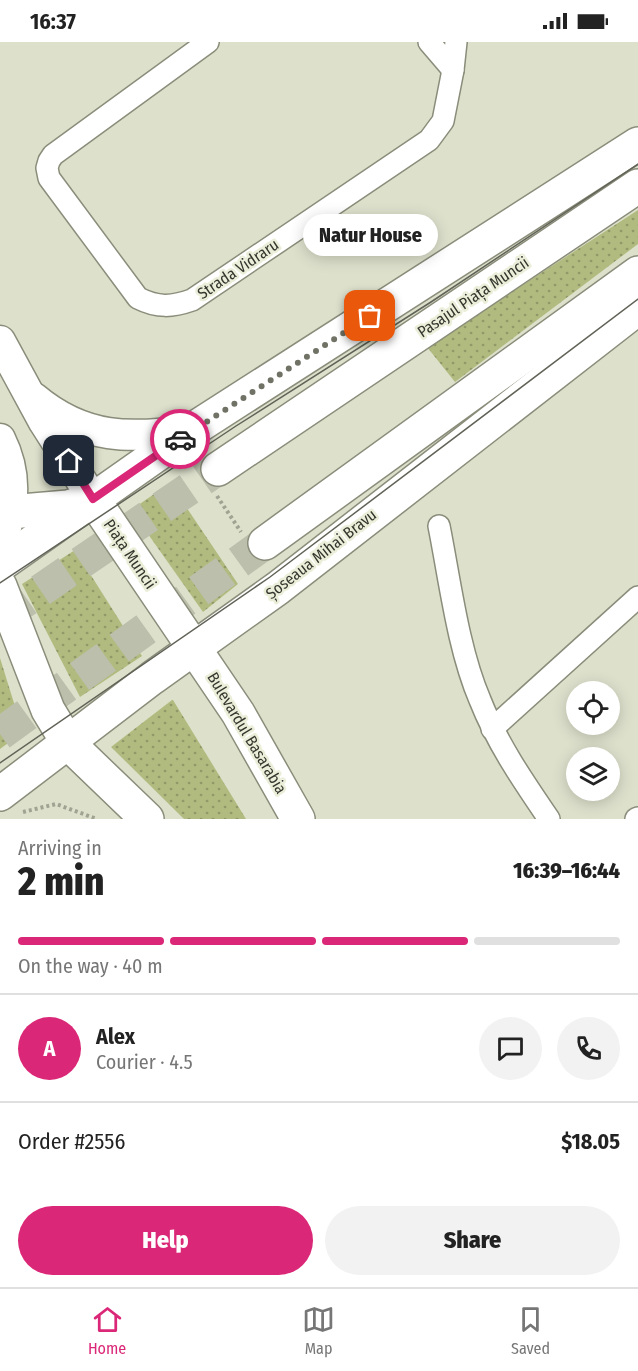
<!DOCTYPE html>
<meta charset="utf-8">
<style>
:root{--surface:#fff;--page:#f2f2f2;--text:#222;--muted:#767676;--line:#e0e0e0;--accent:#db2777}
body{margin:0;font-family:"Fira Sans Condensed",sans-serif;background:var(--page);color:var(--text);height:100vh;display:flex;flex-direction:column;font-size:22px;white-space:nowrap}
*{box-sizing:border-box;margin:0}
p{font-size:20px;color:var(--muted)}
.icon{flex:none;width:33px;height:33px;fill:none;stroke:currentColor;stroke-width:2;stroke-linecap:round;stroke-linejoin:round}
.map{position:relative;height:777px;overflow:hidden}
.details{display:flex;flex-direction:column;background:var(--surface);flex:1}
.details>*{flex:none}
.buttons{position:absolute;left:566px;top:639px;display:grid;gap:12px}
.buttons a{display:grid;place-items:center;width:54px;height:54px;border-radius:50%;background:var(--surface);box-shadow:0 3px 15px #0003;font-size:30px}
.pin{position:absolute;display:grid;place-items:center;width:51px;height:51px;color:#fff;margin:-26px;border-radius:12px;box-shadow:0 3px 9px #0006}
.courier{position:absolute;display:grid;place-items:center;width:60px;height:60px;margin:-30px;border:4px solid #db2777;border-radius:50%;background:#fff;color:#222;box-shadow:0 2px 8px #0007}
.bubble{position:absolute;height:42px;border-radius:21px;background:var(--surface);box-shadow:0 3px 15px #0003;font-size:20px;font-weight:800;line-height:42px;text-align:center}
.headline em{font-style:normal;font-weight:800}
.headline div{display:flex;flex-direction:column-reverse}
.headline{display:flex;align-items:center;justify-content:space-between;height:102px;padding:0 18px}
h1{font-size:39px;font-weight:800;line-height:45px}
.bar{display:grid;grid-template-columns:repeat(4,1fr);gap:9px 6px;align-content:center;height:72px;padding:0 18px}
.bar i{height:8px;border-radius:4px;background:var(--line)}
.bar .on{background:var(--accent)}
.bar p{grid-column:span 4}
.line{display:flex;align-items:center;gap:15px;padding:0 18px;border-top:2px solid var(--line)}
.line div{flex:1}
.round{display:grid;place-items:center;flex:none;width:63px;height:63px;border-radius:32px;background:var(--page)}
.action{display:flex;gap:12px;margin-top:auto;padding:12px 18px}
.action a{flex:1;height:69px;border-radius:36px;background:var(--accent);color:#fff;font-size:24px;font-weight:800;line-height:69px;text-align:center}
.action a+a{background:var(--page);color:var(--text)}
.status{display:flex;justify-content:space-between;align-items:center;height:42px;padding:0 30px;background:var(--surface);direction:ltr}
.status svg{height:16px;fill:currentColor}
.dock{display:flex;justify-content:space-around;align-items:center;height:84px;border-top:2px solid var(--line);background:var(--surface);font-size:16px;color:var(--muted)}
.dock a{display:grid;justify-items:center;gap:3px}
.dock .on{color:var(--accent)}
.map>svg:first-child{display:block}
</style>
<div class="status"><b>16:37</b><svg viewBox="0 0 49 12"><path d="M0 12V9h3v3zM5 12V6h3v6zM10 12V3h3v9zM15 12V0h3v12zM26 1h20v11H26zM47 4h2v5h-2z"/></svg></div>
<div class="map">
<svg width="638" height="777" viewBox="0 0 638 777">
<defs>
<pattern id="grass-dots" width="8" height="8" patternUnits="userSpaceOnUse" patternTransform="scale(1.5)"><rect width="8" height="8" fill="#b2bb7f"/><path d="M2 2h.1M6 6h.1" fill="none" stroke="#929968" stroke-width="1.8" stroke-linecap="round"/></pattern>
</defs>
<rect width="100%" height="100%" fill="#dde1cc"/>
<!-- grass -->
<g fill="url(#grass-dots)">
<polygon points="638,168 638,202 455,340 427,305"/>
<polygon points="170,441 238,542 203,570 131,468"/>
<polygon points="75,508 142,614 80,655 22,542"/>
<polygon points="0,616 23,690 0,707"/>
<polygon points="172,658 173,658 246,777 184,777 111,705"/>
</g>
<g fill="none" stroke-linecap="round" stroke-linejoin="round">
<!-- primary-tunnel -->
<g stroke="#bbbfac" stroke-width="33" stroke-dasharray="33 16" stroke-linecap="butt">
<polyline points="0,576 218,427"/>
<polyline points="0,692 265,501"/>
</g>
<!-- minor casing -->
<g stroke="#8a8d7a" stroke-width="24">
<g id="minor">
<path d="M208,0l-155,113 -4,6 -2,7 2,10 89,120c20,10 34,9 54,2l237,-160 14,-19 10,-51 3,-28"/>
<polyline points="429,0 453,28"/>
<path d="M439,484c11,55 19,123 41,174 17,43 43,81 69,119"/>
<polyline points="492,687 638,555"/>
<polyline points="636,777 638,776"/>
</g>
</g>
<!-- secondary casing -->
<g stroke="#8a8d7a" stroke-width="33">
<g id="secondary">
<polyline points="0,299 44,380 93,457"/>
<path d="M34,356c50,42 97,41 158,32"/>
<path d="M0,397c20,40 12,70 0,110"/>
</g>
</g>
<!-- primary casing -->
<g stroke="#8a8d7a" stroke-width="36">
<g id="primary">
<polyline points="218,427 638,144"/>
<polyline points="93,457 238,671 298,777"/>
<polyline points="0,466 10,470 68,465 83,461"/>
<polyline points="265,501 638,231"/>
<polyline points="0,523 192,388 638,102"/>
<polyline points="0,544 48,668 68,701 147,777"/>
<polyline points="0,752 152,636 278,546 638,266"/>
</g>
</g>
<!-- path -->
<g stroke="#a0a392" stroke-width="4" stroke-dasharray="3 3" stroke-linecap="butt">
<polyline points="217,454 241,490"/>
<polyline points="23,770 56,762 97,777"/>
</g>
<!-- minor -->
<use href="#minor" stroke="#fff" stroke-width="21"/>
<!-- secondary -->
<use href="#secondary" stroke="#fff" stroke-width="30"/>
<!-- primary -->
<use href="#primary" stroke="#fff" stroke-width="33"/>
<!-- tram -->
<g stroke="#606357" stroke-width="1.5">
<polyline points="0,541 236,384 431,260 638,122"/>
<polyline points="0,721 270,535 638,257"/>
</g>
</g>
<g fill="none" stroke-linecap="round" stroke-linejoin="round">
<!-- done -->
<polyline stroke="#707265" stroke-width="6" stroke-dasharray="0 10.8" points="180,397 370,274"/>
<!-- route -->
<polyline stroke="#db2777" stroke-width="8" points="69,419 93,457 180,397"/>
</g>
<g text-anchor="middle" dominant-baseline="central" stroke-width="5" stroke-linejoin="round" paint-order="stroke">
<!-- street labels -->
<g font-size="16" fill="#35372e" stroke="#ebeed9">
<text transform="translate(238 227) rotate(-34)">Strada Vidraru</text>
<text transform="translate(473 255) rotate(-34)">Pasajul Piața Muncii</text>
<text transform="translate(130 512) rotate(56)">Piața Muncii</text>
<text transform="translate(321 512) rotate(-38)">Șoseaua Mihai Bravu</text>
<text transform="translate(247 691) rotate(59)">Bulevardul Basarabia</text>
</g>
</g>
</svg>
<div class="buttons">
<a><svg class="icon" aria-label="locate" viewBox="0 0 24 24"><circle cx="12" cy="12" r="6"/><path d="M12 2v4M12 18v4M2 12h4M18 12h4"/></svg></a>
<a><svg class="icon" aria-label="layers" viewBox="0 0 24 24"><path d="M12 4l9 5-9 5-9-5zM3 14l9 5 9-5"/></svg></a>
</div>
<div class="pin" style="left:370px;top:274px;background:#ea580c"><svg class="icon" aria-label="bag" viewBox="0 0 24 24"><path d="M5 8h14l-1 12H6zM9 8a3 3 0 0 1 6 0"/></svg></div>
<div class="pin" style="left:69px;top:419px;background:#1f2937"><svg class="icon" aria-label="home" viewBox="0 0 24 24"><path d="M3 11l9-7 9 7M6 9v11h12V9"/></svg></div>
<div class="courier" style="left:180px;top:397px"><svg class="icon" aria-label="car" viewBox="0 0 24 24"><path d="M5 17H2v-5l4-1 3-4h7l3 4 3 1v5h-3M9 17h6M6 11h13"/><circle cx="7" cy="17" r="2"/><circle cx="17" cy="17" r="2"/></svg></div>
<div class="bubble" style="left:303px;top:172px;width:135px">Natur House</div>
</div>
<section class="details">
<div class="headline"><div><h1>2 min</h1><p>Arriving in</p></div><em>16:39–16:44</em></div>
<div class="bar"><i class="on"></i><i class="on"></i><i class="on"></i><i></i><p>On the way · 40 m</p></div>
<div class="line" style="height:108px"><b class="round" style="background:var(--accent);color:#fff">A</b><div><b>Alex</b><p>Courier · 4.5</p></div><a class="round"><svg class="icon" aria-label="chat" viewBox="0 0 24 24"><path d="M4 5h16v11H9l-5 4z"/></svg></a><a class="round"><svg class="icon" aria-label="phone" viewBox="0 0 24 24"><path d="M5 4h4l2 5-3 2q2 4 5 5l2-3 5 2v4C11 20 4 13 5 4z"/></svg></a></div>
<div class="line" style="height:78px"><div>Order #2556</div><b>$18.05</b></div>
<div class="action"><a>Help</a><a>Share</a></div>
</section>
<nav class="dock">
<a class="on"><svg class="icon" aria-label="home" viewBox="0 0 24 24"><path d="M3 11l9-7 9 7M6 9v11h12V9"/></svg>Home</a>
<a><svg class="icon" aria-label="map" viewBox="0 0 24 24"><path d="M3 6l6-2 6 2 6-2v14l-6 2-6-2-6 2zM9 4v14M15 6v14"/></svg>Map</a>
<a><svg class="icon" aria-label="saved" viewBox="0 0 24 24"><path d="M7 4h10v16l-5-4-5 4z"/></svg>Saved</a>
</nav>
